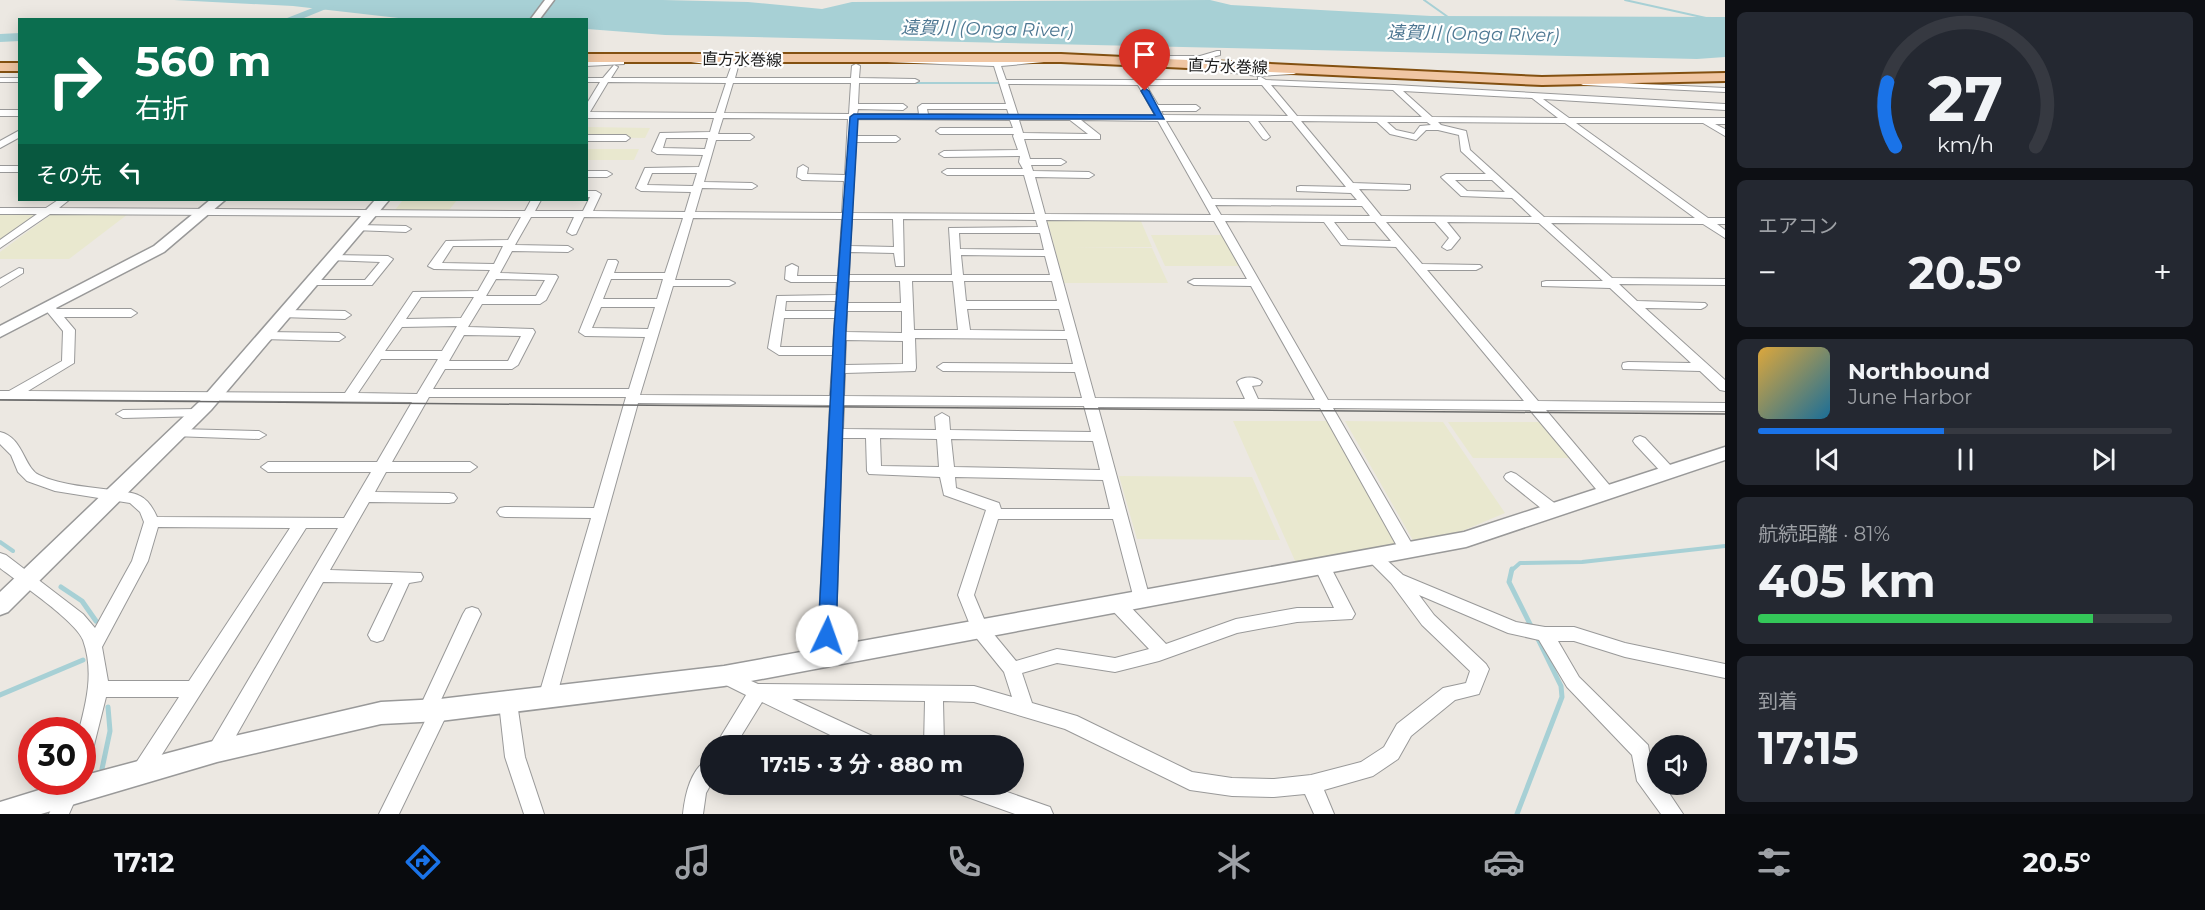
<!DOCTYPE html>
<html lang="ja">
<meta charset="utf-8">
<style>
:root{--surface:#171b24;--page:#242831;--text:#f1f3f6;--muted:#9ea1a6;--line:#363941;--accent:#1a73e8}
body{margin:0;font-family:Montserrat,"Noto Sans JP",sans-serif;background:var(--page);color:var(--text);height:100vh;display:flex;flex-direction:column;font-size:22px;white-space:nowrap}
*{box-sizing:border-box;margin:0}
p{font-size:20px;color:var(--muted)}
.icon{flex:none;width:33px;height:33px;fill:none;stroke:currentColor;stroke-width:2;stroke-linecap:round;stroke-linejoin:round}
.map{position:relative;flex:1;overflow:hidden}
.details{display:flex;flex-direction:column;gap:12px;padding:12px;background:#0d0f14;width:480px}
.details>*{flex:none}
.banner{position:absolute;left:18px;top:18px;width:570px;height:183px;border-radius:0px;box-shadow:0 3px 15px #0003;background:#0b6e4f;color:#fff;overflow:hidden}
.fabs{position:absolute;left:1647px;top:735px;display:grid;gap:12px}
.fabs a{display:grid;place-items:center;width:60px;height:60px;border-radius:50%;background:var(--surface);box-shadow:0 3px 15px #0003;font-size:30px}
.speed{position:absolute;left:18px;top:717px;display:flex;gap:12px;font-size:30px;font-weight:700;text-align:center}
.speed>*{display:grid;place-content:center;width:78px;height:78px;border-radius:50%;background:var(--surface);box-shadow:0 3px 15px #0003;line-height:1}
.speed .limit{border:9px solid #d22;background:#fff;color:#111}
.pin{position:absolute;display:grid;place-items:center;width:51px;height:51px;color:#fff;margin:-62px -26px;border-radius:50% 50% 50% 0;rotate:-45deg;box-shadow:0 0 6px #0007}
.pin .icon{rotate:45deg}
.me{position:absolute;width:66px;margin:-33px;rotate:3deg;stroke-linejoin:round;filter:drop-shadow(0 0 4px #0008)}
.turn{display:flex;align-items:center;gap:21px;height:126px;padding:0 18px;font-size:27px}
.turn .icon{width:78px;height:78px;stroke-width:2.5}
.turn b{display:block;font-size:42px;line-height:51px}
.then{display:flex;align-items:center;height:57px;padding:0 18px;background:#0003;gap:12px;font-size:22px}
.big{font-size:45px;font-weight:700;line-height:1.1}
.details .card{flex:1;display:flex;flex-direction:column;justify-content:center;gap:9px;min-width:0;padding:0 21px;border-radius:9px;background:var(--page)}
.details .dial{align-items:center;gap:0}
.dial svg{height:156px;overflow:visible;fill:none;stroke:var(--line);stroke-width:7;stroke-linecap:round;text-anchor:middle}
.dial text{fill:var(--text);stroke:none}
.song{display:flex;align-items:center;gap:18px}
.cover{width:72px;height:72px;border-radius:9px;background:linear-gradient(135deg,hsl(40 70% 55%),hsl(200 70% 35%))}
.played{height:6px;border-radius:3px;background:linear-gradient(90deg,var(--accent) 45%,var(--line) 45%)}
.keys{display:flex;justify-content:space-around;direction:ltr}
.heat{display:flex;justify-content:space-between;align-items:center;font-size:33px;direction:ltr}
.charge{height:9px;border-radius:4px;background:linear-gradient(90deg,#34c759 81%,var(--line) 0)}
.trip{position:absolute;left:700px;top:735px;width:324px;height:60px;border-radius:30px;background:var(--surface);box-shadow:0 3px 15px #0003;font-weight:700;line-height:60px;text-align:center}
.tabs{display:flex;height:96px;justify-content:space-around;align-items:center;background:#090b0e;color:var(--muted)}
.tabs .icon{width:42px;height:42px}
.tabs .active{color:var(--accent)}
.tabs b{font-size:27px;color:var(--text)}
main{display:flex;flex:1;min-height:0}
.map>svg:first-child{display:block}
</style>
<main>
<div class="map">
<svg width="1725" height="814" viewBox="0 0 1725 814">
<rect width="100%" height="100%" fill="#ece8e2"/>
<!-- farmland -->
<g fill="#e9e8cf">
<polygon points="587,127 650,128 645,138 587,137"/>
<polygon points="587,149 639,149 634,160 587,160"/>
<polygon points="403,200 457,200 449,210 395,210"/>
<polygon points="0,213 43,213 0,244"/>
<polygon points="53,213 128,214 69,259 0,259 0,252"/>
<polygon points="1047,219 1140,219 1152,247 1071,247 1152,248 1168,283 1064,283"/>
<polygon points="1151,235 1226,235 1243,266 1165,266"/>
<polygon points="1233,421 1329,421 1399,545 1296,563"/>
<polygon points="1345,421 1443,422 1505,513 1455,534 1414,542"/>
<polygon points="1448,422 1545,422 1575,458 1473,458"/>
<polygon points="1119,476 1252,477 1280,540 1137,539"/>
</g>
<!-- water -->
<polygon fill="#a7d0d5" points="174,0 663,0 748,2 822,9 852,2 1210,0 1231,5 1431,16 1718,17 1725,17 1725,57 1697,59 665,35 587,29 586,20 416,20 293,6"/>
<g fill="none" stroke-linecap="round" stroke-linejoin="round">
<!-- stream-far2 -->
<g stroke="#a7d0d5" stroke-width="2">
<polyline points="1424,0 1448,17"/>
<polyline points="1625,0 1706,18"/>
<polyline points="911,83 1003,83"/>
</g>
<!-- stream-far1 -->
<g stroke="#a7d0d5" stroke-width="4">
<polyline points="0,542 13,551"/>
<polyline points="1511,571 1520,563 1582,562 1725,546"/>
</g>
<!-- stream -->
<g stroke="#a7d0d5" stroke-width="5">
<polyline points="1512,569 1509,582 1532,628"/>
<polyline points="61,587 82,601 96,621"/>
<polyline points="0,695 83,660"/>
<polyline points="102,769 110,731 108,707"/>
<polyline points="1517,814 1562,697 1561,686 1537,637"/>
</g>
<!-- river -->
<g fill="#a7d0d5" fill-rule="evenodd">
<polygon points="333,0 348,0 299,20 282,20"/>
<polygon points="20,33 20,41 0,42 0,34"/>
</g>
<!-- minor casing -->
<g stroke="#999" stroke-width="2">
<g id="minor">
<polygon points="1217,51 1220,51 1220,55 1201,60 1154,60 1150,64 1146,62 1148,56 1200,56"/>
<path d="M688,58L735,63L780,58L784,60L738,67L735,78H851L852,66L856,64L860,66L859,78L915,79L919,81L915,83H859L858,104H903L907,107L903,110L858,109L857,114H919L918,107L922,104H1006L994,66L887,62L886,60L890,58L997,62L1044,58L1048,60L1044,62L1001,66L1006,80H1135L1128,68L1132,66H1135L1143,80H1258V77H1261L1266,80L1394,85L1725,104V110L1543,99L1569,118H1725V124H1715L1725,129V136L1703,123H1576L1708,218H1725V224H1717L1725,230V238L1703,224L1551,223L1612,278L1725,279V285L1619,284L1637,301L1705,303L1707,305L1705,307L1701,309L1645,308L1725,380V391L1720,390L1700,371L1623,369L1622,366L1623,363L1628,362L1691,363L1610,288L1542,286V282L1546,281H1603L1539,223L1447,222L1460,238L1451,249L1447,250L1442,247L1449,238L1435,222H1386L1422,264L1480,265L1482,267L1476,270H1427L1538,401L1725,403V411L1546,410L1611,487L1613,491L1611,495H1601L1530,410L1333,408L1416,551L1414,555L1408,557L1402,555L1320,408L1098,407L1150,599L1148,604L1142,605L1136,604L1134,599L1113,519H998L974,595L987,626L1016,661L1057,649L1115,658L1149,649L1111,609L1109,604L1111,599L1117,598L1123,599L1166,644L1236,619L1297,608H1334L1314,566L1316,562L1322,560L1328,562L1355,614L1352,619L1297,622L1237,633L1159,661L1115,672L1057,663L1022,673L1032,703L1077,716L1192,772L1232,778L1274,779L1311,775L1361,762L1384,747L1397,724L1443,688L1466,683L1470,671L1422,625L1391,583L1365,557L1367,553L1373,551L1379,553L1403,575L1516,622L1545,627H1574L1625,643L1725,664V678L1625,657L1574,641H1558L1579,677L1648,745L1653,772L1658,777V784H1663L1683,814H1661L1637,781L1632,755L1567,687L1539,640L1508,633L1419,595L1434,615L1486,664L1489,669L1479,694L1455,700L1411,736L1398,759L1373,776L1324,790L1334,814H1314L1305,794L1274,797L1232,796L1190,790L1065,729L974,702L943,701L944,746H924L925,701L792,699L881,740L883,746H853L762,702L735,746H715L746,695L718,681L715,676L718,671L724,669L758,684L974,686L1012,697L1004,672L974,635L958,595L986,510L944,495L940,477L869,474L867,471L866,438H842L835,659L832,664L826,666L820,664L817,659L830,405L638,403L556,698L554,704L547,706L540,704L538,698L591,518L505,517L500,516L497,512L500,508L505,507L594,508L626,397H429L392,462H470L477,467L470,472H386L375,492L449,493L454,494L457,498L454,502L449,503L369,502L330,570L421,573L423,577L421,581L409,583L383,640L377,642L371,640L368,635L393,583L323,582L224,757L217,760L210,757L207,751L210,745L338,528H306L147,778L140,781L133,778L130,772L179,697H106L92,753L89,759L82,761V730H79C87,700 94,671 83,640C76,621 18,582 0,568V553L6,555L83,614L95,628L132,561L144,522L140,512L130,503L55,491L27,481L18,472L11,455L0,444V432C23,437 24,468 39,475C62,486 92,487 117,491C124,492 133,492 140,496C148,500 153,508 157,517L344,518L371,472H268L261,467L268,462H377L412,402L0,399V391H9L62,361L63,331L44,308L42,306L44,304H52L57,309H131L137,313L131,317H64L75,330L74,363L28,391L345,393L413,292L478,291L490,270L434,269L428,266L446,241L508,240L521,217L50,214L0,248V240L37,214H0V208H46L58,200H69L59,208L525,211L531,200H541L535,211H583L590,197H586V191H596L601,194L593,211L685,212L691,192L641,191L636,188L645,168L699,167L703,155L657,154L652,151L660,133L710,132L714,118H586V105L600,82H586V78H603L614,65L618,67L611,78H727L731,67L691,62H688ZM608,82L726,83L716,113L590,112ZM733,83H851L849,114L724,113ZM1008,84L1138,85L1155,115H1018ZM1146,85H1262L1288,116L1163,115L1161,111H1196L1200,108L1196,105H1158ZM1271,85L1393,90L1422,117L1297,116ZM1403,91L1532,98L1558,118L1432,117ZM927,109H1007L1009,115L928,114ZM723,118L848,119L845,175L807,174L808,168L803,165L798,168L797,177L802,180L844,181L842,213L695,212L702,188L752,189L757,186L752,183L704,182L716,140H750L754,137L750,134H718ZM857,119L1010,120L1013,128H940L936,131L940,134H1014L1013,136L1018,150L944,151L939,154L944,157L1020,156L1019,162L1023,169H947L942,172L947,175H1024L1035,214L852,213L856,142H896L900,139L896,136H856ZM1019,120H1070L1088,134L1023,133ZM1081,120L1158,121L1211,215L1045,214L1035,177L1089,178L1094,175L1089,172L1033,171L1031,165H1061L1066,162L1061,159H1030L1024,139H1100V135ZM1166,121H1249L1263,139L1266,140L1270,137L1258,121H1292L1346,187L1300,186L1297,187V191L1351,193L1357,200L1212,199ZM1301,121L1377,122L1390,134L1416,140L1426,130H1438L1459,135L1461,151L1486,174H1446L1441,177L1443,179L1461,196L1512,198L1532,217L1381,216L1359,189L1407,190L1410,189V185L1353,183ZM1387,122H1427L1431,125L1420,126L1414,134L1396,130ZM1438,122L1565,123L1695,218L1544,217L1470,150L1466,131L1441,125ZM666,138H708L705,149L663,148ZM652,173H697L693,186L647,185ZM1455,180H1492L1505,192L1467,191ZM1215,205L1362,206L1370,216L1221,215ZM531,217H574L567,232L572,235L576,234L584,217L683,218L665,273H614L618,262L616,260H608L579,332L585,336L645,337L629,389H433L445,369H512L518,365L535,332L533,329L468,327L482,304H540L546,300L558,277L556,275L500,273L512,251L568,252L573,249L568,246L515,245ZM693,218L842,219L838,276H797L798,267L792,264L786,267L785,279L791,282H837L836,295L777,296L768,348L779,355H833L830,396L640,395L673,286H729L735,283L729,280H675ZM852,219H893L894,247L850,246ZM903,219L1036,220L1038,227L949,228L952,275H849L850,252L894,253L896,266H904ZM1046,220L1214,221L1247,279H1194L1188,282L1194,285L1251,286L1315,400L1258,399L1252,386L1260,385L1262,382C1257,376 1242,376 1237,382L1245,399L1095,398ZM1225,221L1324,222L1341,245L1396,247L1524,401L1328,400ZM1334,222H1375L1391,241L1348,240ZM959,233H1040L1044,250L960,249ZM453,246H503L494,264L442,263ZM961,255L1045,256L1050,275H963ZM496,279L545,280L536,296H486ZM611,279H663L657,299H603ZM849,281H900L901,303H847ZM912,281H953L958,330H914ZM964,281H1052L1057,301H966ZM421,297H474L461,318L406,319ZM786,301H836L835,311H785ZM601,307H655L648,329L592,328ZM967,309H1059L1065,331L970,330ZM847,311H902V333L846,332ZM784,318H835L833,347H780ZM457,326L442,351H385L402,327ZM464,335L521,336L508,361H449ZM915,338L1067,339L1073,364L943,363L937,367L943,371L1075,372L1082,398L844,396L845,373L915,371L916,368ZM846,340L903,341V364L845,365ZM381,359H438L417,394L358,393ZM844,405L1084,406L1091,432L950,430L949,417L942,413L935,417L936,430L843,429ZM880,438L937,439L939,467L881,466ZM951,439L1093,441L1100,470L954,467ZM955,477L1103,480L1110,509H1001L999,503L956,488ZM158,527L290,528L189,681H108L102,647L148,561Z"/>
<polygon points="621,60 624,60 624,64 586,66 586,62"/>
<polygon points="1215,66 1257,72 1294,70 1298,72 1294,74 1257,76 1212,70 1211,68"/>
<rect x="0" y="78" width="20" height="4"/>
<polygon points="1580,81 1725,88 1725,92 1583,85 1579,83"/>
<rect x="0" y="110" width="20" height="6"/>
<polygon points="20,130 20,137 0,148 0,141"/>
<polygon points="586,135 626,135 630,138 626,141 586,141"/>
<rect x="0" y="166" width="20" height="6"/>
<polygon points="586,171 607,171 612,174 607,177 586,177"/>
<polygon points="358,225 406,226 411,229 406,232 354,230 354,226"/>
<polygon points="333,255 388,256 393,259 372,285 308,285 306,283 312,280 365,280 380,262 329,260 328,258"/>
<polygon points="19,268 23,269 23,273 0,287 0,279"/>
<polygon points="285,310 345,311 351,315 345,319 281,317 279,314"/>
<polygon points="266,332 339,333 345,337 339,341 262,339 260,336"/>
<polygon points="199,409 206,413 204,416 123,418 116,414 123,410"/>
<polygon points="178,429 259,431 266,435 259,439 173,436 171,433"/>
<polygon points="1640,436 1645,438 1673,468 1675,471 1673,474 1663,474 1635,444 1633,441 1635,438"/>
<polygon points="1511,472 1516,474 1557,505 1560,509 1557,513 1547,513 1506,480 1504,477 1506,474"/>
<polygon points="472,607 478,609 481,614 440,702 447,704 449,710 399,814 379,814 426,719 420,717 418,711 463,614 466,609"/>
<polygon points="508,695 515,697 517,703 525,757 544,814 524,814 505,757 499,703 501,697"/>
<path d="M711,758V784L706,793L703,814H683C685,795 691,766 711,758Z"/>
<polygon points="82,781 83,782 69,814 49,814 63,782"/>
<polygon points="945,784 984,784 1050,807 1053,814 1015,814 948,790"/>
</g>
</g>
<!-- tertiary casing -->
<g stroke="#999" stroke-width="3">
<g id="tertiary">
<polygon points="545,0 554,0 539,20 530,20"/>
<polygon points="210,200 225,200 164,252 0,337 0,326 154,246"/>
<polygon points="375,200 389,200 211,410 8,612 0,615 0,592 199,402"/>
<polygon points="1725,447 1725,460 1466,547 724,686 440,721 381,724 217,762 41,814 0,814 0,802 65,782 82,782 82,776 217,740 381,702 440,699 724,666 1464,532"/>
</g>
</g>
<!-- primary casing -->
<g stroke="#835010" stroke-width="4">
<g id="primary">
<polygon points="586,54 1061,54 1542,77 1725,73 1725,81 1542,85 1061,62 586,62"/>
<rect x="0" y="63" width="20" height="8"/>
</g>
</g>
<!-- minor -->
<use href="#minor" fill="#fff" fill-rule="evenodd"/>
<!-- tertiary -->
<use href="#tertiary" fill="#fff" fill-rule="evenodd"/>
<!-- primary -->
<use href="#primary" fill="#f0c6a3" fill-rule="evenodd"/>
<!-- tram -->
<polyline stroke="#6a6a6a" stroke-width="1.5" points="0,400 1725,414"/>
</g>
<!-- route -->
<polygon fill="#1a73e8" stroke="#114b97" stroke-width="1.5" points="1145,88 1149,91 1164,119 858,119 846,329 836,636 833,641 821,641 818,636 834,329 850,117 854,114 1155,115 1141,91"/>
<g text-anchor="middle" stroke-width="4.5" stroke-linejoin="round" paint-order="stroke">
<!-- far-street labels -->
<g font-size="16" fill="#1c1c1c" stroke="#fff">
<text transform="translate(742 59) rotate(1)" y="6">直方水巻線</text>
<text transform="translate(1228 66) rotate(2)" y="6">直方水巻線</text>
</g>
<!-- far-water labels -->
<g font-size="18" font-style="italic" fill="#4d7792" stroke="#fff">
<text transform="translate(987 29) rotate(1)" y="6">遠賀川 (Onga River)</text>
<text transform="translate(1473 34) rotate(1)" y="6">遠賀川 (Onga River)</text>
</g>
</g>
</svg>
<div class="fabs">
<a><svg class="icon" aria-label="sound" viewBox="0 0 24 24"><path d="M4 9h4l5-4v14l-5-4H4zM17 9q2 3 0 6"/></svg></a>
</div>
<div class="speed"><div class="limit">30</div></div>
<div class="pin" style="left:1145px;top:91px;background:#d93025"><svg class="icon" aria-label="arrive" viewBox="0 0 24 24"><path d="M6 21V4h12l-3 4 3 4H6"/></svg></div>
<svg class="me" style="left:827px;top:636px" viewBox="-20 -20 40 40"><circle r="19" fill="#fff"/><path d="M0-13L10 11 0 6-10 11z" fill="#1a73e8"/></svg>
<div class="trip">17:15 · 3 分 · 880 m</div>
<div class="banner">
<div class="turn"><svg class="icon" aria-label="right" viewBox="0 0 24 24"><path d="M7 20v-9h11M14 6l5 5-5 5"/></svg><div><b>560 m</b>右折</div></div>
<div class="then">その先<svg class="icon" aria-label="left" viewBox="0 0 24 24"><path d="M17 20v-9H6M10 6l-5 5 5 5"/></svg></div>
</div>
</div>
<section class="details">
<div class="card dial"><svg viewBox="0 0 100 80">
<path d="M14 69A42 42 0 1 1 86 69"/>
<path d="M14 69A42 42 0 0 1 10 36" stroke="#1a73e8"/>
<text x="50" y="56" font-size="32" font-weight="700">27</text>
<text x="50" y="72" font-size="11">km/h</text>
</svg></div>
<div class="card"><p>エアコン</p>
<div class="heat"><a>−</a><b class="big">20.5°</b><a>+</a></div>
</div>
<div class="card">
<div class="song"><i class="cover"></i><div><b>Northbound</b><p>June Harbor</p></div></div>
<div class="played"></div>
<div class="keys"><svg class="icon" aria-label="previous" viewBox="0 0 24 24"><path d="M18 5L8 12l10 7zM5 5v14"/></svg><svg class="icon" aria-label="pause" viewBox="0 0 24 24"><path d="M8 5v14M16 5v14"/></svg><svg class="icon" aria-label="next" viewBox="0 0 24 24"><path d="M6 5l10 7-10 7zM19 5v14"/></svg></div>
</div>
<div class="card"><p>航続距離 · 81%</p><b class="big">405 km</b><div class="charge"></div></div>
<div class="card"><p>到着</p><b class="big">17:15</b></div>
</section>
</main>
<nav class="tabs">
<b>17:12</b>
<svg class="icon active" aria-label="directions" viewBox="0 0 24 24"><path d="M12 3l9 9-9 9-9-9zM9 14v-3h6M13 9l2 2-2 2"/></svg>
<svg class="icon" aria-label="music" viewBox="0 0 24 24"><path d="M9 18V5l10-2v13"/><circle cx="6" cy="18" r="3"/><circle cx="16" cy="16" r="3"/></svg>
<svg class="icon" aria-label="phone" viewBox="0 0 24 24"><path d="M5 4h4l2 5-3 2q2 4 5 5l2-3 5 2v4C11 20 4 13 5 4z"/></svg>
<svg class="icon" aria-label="climate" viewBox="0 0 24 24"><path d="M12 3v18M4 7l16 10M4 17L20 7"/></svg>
<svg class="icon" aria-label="car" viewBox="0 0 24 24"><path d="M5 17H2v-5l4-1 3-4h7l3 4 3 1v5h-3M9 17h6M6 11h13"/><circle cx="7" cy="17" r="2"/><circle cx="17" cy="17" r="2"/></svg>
<svg class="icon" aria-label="filters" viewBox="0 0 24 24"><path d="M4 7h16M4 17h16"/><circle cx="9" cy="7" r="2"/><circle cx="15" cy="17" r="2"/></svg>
<b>20.5°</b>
</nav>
